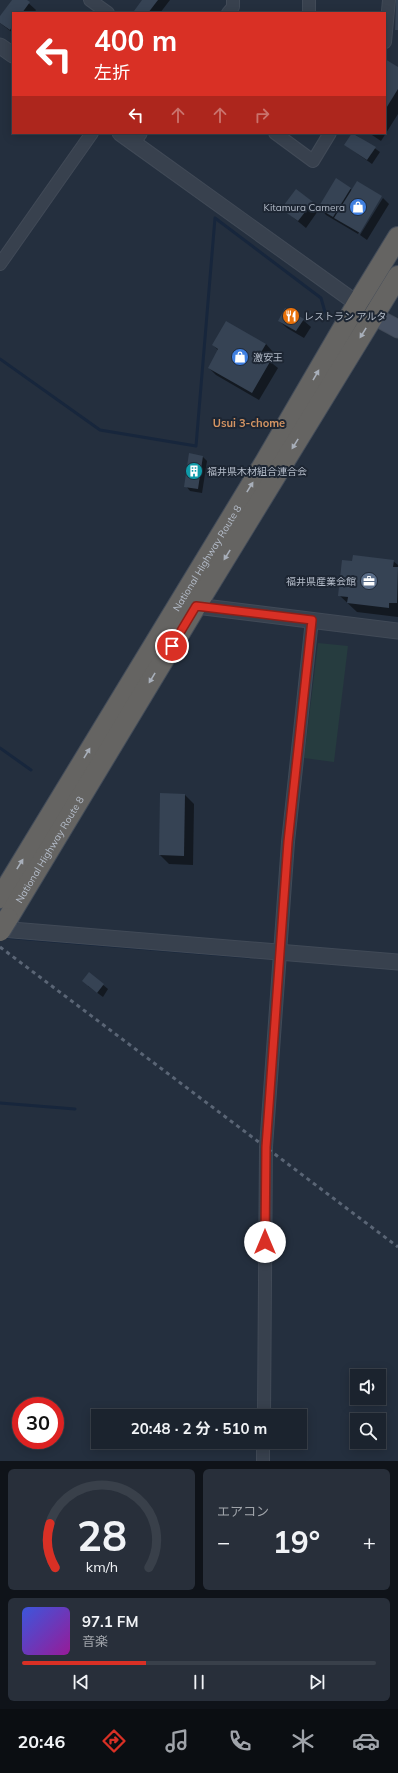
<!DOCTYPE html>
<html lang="ja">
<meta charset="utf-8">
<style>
:root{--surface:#1b232e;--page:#282f3a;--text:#f1f3f6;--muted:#a0a4aa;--line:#39404a;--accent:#d93025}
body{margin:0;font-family:Mulish,"Noto Sans JP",sans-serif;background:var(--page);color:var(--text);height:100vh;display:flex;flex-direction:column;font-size:15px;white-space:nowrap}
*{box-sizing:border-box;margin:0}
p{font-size:13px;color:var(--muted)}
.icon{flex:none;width:22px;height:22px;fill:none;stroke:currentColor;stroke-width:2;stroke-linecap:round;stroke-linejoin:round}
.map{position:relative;height:1461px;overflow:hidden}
.sheet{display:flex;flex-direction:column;gap:8px;padding:8px;background:#0f1319;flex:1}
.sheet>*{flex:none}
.hud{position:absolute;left:12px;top:12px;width:374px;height:122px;border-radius:0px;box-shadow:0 2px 10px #0003,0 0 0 1px var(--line);background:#d93025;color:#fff;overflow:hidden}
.controls{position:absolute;left:350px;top:1369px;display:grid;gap:8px}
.controls a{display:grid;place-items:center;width:36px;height:36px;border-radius:0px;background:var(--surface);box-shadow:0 2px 10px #0003,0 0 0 1px var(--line);font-size:20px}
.speed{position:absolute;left:12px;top:1397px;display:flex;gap:8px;font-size:20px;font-weight:700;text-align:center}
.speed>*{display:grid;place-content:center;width:52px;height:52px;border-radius:50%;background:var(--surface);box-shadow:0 2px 10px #0003,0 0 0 1px var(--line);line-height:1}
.speed .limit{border:6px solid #d22;background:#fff;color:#111}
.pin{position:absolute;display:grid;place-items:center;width:34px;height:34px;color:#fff;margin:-17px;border:2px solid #fff;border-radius:50%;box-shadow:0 1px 4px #0007}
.me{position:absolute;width:44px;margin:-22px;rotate:0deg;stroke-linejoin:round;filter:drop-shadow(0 0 3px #0008)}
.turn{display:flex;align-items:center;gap:14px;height:84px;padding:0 16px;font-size:18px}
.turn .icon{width:52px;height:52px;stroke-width:2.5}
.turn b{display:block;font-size:28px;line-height:34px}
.lanes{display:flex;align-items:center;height:38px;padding:0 16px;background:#0003;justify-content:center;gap:20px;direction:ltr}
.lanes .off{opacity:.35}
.big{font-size:30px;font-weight:700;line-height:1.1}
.sheet .card{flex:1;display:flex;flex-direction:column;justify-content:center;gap:6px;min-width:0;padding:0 14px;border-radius:6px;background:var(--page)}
.sheet .dial{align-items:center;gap:0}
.dial svg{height:104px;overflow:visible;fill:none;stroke:var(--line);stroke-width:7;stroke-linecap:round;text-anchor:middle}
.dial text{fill:var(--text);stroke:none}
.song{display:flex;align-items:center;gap:12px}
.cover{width:48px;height:48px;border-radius:6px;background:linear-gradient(135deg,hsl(230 70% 55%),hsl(300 70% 35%))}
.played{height:4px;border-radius:2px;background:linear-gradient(90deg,var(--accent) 35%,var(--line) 35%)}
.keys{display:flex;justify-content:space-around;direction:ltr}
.heat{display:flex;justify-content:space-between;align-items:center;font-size:22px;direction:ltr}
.sheet .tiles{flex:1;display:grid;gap:8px;grid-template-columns:1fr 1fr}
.card:last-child{grid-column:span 2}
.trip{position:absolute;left:91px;top:1409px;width:216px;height:40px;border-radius:0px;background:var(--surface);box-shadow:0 2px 10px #0003,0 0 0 1px var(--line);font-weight:700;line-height:40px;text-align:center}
.tab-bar{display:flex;height:64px;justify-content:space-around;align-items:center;background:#0b0e12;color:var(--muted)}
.tab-bar .icon{width:28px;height:28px}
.tab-bar .active{color:var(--accent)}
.tab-bar b{font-size:18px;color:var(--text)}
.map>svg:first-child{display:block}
</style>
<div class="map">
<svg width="398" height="1461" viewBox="0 0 398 1461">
<rect width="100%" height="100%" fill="#242f3e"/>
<!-- green -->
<polygon fill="#263c3f" points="318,643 348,646 334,762 304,758"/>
<!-- shadow -->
<g fill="#0007">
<polygon points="13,0 25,0 36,10 34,13 13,13 13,33 0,23 0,18"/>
<polygon points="143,0 170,0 160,13 138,13"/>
<polygon points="385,60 398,68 398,114 381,141 369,133 385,133"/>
<polygon points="353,133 380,152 372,164 345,145"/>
<polygon points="337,180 352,190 357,182 382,197 380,197 358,234 326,215 320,208 306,228 283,209 312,202 318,209"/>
<polygon points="383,198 389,204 367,240 360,235"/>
<polygon points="303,320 311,327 304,338 287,328 279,321"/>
<polygon points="266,344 273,352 268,360 278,368 259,400 216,375 209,368 219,351 213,345"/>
<polygon points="202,456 207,461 202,493 190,491 186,486"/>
<polygon points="393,561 398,565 398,617 357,612 339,595 353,562"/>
<polygon points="185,795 194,804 193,865 169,864 160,855"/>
<polygon points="90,974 108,989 103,997 88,986"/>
</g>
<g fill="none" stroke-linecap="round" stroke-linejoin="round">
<!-- stream -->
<g stroke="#17263c" stroke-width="3">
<polyline points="0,359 100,430 196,446 215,218 321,298 325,312"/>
<polyline points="0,748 31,770"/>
<polyline points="4,937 249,957"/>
<polyline points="0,1103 75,1109"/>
</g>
</g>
<!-- building -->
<g fill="#364354">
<polygon points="12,0 27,0 30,2 22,13 13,13 13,25 10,30 0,23 0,16"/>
<polygon points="142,0 158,0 148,13 137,13 134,11"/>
<polygon points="396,0 398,0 398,30 395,30"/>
<polygon points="385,59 398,67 398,89 385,110"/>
<polygon points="352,133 376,147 367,160 344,145"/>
<polygon points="336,178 351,188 333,217 318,208"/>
<polygon points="357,181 382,196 360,233 334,218"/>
<polygon points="296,189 313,202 298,221 281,209"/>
<polygon points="285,308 304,319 296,331 278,321"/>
<polygon points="226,321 266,344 260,354 271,360 252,393 208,368 218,349 212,345"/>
<polygon points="189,453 203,456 198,489 184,487"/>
<polygon points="353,555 394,560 393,567 398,567 397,603 389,603 389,608 347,603 348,597 338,596 342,560 352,561"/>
<polygon points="160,793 185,794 184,856 159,855"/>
<polygon points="89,972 104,984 97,993 82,981"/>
</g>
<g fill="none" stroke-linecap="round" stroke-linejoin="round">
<!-- minor casing -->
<g stroke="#414a57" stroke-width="14">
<g id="minor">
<polyline points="90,0 108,13"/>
<polyline points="228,13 233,7 233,0"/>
<polyline points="309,13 309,0"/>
<polyline points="385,42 389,0"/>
<polyline points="275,133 313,161 330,133"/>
<polyline points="134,143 141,133"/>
<polyline points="0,264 92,133"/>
<polyline points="264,1416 266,1147 288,842 312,620"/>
<polyline points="263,1461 263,1442"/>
</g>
</g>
<!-- tertiary casing -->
<g stroke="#414a57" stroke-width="17">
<g id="tertiary">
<polyline points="0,46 13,55"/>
<polyline points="120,133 366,310"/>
<polyline points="196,606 398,631"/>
<polyline points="0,929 398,962"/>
</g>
</g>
<!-- secondary casing -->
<g stroke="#414a57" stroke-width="19">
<polyline id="secondary" points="374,316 398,329"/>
</g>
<!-- trunk casing -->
<g stroke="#434c59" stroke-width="22">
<g id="trunk">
<path id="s1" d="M0,898L265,462L357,304L398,237"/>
<path id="s2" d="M8,918L196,606L398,276"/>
</g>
</g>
<!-- minor -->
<use href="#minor" stroke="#38414e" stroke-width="12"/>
<!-- tertiary -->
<use href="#tertiary" stroke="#38414e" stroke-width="15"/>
<!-- secondary -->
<use href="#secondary" stroke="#465061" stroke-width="17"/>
<!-- trunk -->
<use href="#trunk" stroke="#656462" stroke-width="20"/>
<!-- rail -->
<polyline stroke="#5a6575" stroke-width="3" stroke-dasharray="4 4" stroke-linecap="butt" points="0,947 398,1247"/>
<!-- trunk-bridge casing -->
<g stroke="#434c59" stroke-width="22" stroke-linecap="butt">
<polyline id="trunk-bridge" points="0,931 8,918"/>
</g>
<!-- trunk-bridge -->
<use href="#trunk-bridge" stroke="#656462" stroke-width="20"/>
</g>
<!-- one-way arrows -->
<defs><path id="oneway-solid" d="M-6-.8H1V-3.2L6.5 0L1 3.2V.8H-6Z"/></defs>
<g fill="#a8afba">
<use href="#oneway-solid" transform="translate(363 333) rotate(122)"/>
<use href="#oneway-solid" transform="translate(316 375) rotate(-60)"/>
<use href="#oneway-solid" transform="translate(295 444) rotate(122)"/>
<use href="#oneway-solid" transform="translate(250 487) rotate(-58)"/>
<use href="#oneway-solid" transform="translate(227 555) rotate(122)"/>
<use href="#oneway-solid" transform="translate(152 678) rotate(121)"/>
<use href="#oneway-solid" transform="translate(87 753) rotate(-59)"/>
<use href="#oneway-solid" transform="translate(20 864) rotate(-58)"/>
</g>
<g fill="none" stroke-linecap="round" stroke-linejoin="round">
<!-- route casing -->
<g stroke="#8d1f18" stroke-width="10">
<polyline id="route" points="172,646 196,606 312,620 288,842 280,952 266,1147 265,1242"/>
</g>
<!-- route -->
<use href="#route" stroke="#d93025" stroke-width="7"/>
</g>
<!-- icons -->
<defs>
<g id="shop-disc" transform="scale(0.9)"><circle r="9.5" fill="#3f7fe0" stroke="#1d2633"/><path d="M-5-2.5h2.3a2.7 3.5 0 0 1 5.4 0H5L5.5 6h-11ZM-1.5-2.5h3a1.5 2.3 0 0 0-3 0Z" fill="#fff"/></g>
<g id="restaurant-disc" transform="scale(0.9)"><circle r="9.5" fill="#e8710a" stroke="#1d2633"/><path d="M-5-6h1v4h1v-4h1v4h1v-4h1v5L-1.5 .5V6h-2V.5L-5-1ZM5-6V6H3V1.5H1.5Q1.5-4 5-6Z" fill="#fff"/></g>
<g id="building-disc" transform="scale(0.9)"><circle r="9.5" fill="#0f9aa8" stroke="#1d2633"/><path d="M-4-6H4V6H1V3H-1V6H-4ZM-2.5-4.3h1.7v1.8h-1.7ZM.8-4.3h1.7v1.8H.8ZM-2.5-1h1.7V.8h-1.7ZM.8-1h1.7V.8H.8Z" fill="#fff"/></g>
<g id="office-disc" transform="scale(0.9)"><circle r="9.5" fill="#5c6f8a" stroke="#1d2633"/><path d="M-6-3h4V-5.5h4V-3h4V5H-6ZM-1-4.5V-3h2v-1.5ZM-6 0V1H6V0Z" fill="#fff"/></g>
</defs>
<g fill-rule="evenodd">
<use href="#shop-disc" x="358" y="207"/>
<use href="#restaurant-disc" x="291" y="316"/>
<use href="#shop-disc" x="240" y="357"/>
<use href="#building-disc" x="194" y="471"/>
<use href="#office-disc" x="369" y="581"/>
</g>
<g text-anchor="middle" stroke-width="4" stroke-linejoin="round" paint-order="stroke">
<!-- poi labels -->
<g font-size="10" fill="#b4bcc9" stroke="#1d2633" text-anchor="start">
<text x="345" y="211" text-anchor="end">Kitamura Camera</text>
<text x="304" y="320">レストラン アルタ</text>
<text x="253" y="361">激安王</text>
<text x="207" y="475">福井県木材組合連合会</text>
<text x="356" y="585" text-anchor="end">福井県産業会館</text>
</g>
<!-- street labels -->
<g font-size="10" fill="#b4bcc9" stroke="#1d2633">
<text dy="4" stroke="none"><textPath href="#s1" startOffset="398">National Highway Route 8</textPath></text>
<text dy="4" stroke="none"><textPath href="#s2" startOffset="80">National Highway Route 8</textPath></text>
</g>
<!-- neighbourhood labels -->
<g font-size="11" font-weight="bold" fill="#d59563" stroke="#1d2633">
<text x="249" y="427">Usui 3-chome</text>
</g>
</g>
</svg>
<div class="controls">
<a><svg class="icon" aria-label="sound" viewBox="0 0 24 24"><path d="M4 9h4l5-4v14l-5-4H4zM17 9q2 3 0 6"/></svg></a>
<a><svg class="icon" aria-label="search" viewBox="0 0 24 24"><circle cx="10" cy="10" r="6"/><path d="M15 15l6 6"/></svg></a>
</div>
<div class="speed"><div class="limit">30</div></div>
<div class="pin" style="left:172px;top:646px;background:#d93025"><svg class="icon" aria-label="arrive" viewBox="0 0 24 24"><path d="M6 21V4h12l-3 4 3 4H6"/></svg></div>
<svg class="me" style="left:265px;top:1242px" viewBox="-20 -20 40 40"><circle r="19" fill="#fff"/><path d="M0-13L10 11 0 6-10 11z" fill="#d93025"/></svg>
<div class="trip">20:48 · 2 分 · 510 m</div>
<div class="hud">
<div class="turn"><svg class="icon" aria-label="left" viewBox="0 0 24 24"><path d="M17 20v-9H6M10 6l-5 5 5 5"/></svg><div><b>400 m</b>左折</div></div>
<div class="lanes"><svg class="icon" aria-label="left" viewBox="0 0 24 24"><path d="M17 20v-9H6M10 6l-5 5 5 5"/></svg><svg class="icon off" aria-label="ahead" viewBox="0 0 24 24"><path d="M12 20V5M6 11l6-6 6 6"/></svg><svg class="icon off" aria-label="ahead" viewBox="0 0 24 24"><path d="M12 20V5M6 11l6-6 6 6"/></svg><svg class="icon off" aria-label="right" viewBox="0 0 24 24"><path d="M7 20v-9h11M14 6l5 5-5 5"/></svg></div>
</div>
</div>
<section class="sheet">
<div class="tiles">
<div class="card dial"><svg viewBox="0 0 100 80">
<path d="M14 69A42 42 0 1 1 86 69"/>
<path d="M14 69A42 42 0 0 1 10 35" stroke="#d93025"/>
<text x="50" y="56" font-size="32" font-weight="700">28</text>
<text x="50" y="72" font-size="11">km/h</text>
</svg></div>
<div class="card"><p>エアコン</p>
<div class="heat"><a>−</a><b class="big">19°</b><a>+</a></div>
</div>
<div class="card">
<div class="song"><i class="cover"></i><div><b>97.1 FM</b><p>音楽</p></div></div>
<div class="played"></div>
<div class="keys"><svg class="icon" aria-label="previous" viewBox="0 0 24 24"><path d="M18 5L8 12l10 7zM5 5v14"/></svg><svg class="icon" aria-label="pause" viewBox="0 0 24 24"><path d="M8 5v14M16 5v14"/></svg><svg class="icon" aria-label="next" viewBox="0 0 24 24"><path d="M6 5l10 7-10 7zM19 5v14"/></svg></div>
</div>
</div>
</section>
<nav class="tab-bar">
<b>20:46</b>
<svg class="icon active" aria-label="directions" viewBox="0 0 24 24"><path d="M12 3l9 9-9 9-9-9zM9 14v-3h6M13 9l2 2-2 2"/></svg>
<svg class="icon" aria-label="music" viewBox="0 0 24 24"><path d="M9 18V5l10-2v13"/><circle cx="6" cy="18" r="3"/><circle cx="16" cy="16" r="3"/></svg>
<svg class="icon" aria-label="phone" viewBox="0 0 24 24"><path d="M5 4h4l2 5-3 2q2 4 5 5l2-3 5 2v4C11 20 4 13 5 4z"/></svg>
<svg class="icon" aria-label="climate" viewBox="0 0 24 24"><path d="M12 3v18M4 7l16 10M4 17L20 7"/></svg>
<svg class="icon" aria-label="car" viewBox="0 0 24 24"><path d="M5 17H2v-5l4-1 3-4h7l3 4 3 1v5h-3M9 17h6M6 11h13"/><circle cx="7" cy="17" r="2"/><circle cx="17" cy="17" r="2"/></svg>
</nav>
